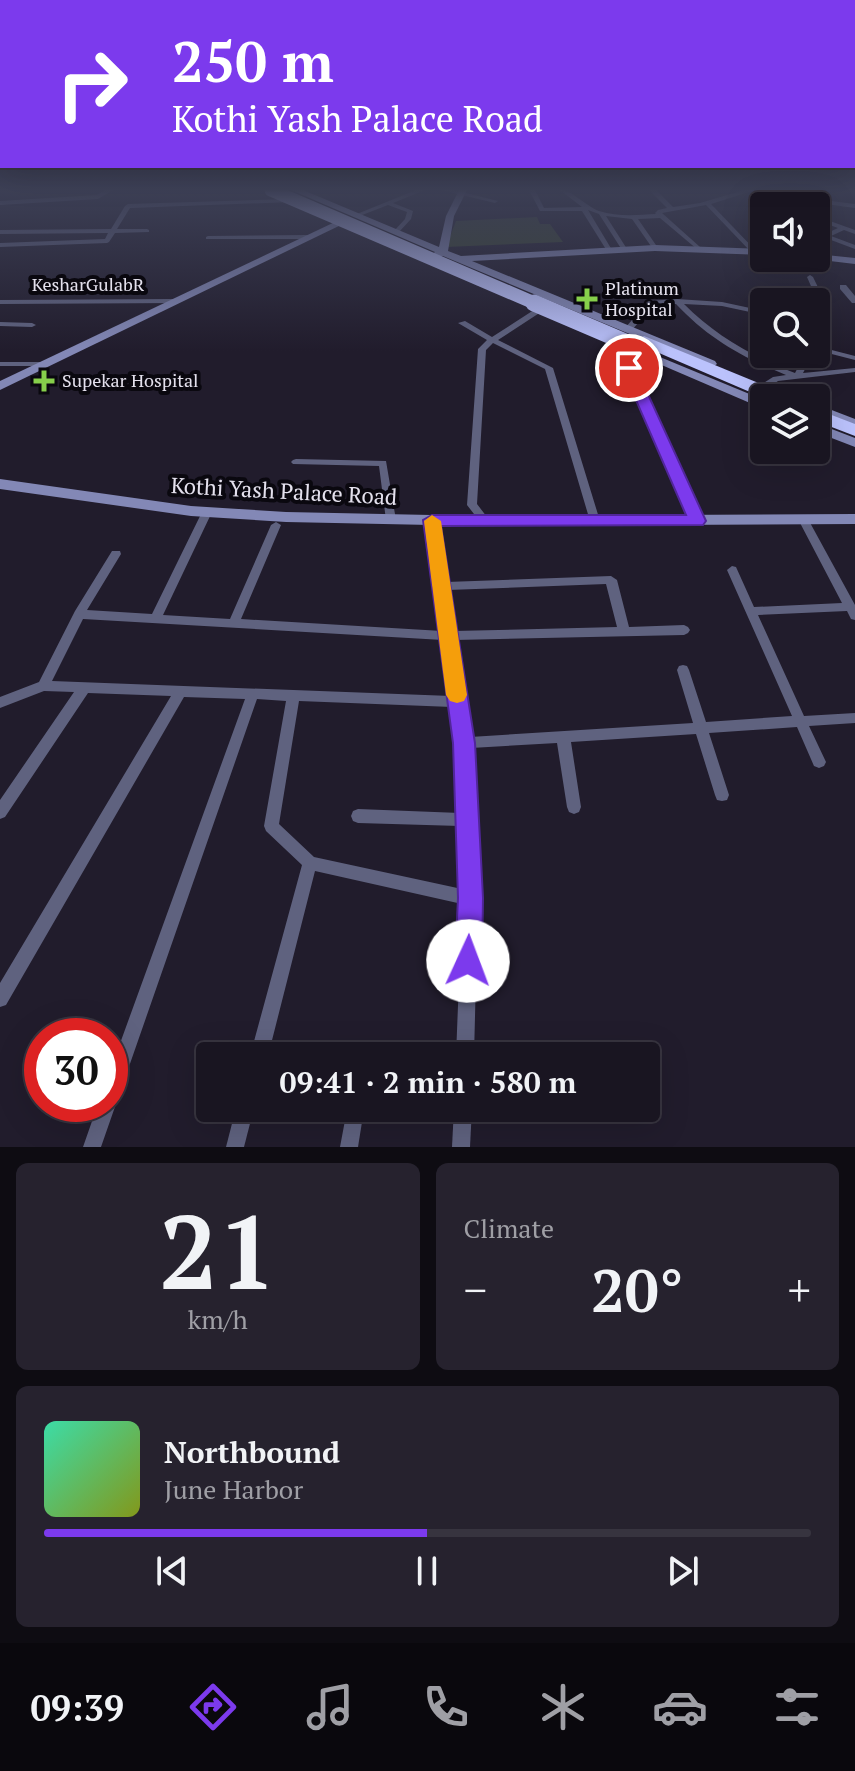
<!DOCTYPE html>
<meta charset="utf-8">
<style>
:root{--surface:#191521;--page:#26222e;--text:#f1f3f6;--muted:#9f9fa5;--line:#37343f;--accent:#7c3aed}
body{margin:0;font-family:"PT Serif",serif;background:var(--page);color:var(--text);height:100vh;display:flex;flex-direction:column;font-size:30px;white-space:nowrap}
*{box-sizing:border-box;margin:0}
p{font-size:26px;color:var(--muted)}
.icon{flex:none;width:44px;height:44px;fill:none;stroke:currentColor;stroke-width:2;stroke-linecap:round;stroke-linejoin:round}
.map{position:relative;height:1147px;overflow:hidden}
.panel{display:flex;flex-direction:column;gap:16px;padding:16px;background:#0e0c12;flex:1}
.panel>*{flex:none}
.banner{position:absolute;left:0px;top:0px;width:856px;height:168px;box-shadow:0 8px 32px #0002,0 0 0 2px var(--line);background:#7c3aed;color:#fff;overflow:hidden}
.fabs{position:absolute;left:750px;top:192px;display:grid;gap:16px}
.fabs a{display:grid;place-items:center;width:80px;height:80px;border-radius:8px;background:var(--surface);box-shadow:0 8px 32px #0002,0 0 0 2px var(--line);font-size:40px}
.speed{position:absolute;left:24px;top:1018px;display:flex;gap:16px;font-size:40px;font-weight:700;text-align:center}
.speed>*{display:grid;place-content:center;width:104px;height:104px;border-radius:50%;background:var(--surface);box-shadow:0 8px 32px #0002,0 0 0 2px var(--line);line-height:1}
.speed .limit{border:12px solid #d22;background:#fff;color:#111}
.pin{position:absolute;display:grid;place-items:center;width:68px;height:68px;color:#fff;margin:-34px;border:4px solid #fff;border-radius:50%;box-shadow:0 2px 8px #0007}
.me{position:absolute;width:88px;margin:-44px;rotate:2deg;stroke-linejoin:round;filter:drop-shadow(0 0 6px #0008)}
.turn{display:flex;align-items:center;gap:28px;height:168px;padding:0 40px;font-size:36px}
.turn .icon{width:104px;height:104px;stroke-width:2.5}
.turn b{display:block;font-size:56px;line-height:68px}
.big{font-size:60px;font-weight:600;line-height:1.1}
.panel .card{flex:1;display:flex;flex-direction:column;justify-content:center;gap:12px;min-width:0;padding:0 28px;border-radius:12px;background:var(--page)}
.panel .dial{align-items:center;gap:0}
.dial b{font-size:104px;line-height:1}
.song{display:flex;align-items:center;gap:24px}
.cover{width:96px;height:96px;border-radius:12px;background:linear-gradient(135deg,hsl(160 70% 55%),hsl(70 70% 35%))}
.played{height:8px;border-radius:4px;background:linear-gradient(90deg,var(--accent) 50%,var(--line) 50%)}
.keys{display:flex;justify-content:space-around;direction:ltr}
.heat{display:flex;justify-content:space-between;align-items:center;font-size:44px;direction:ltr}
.panel .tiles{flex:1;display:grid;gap:16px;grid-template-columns:1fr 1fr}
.card:last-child{grid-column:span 2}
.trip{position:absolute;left:196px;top:1042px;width:464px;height:80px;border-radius:8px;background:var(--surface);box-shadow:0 8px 32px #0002,0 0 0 2px var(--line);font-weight:600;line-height:80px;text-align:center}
.tabs{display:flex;height:128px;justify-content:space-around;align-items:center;background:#0a080d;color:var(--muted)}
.tabs .icon{width:56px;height:56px}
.tabs .active{color:var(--accent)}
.tabs b{font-size:36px;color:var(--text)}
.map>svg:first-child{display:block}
</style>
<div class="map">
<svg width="855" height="1147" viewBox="0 0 855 1147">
<rect width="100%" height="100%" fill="#211c2c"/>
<!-- green -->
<polygon fill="#38432e" points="537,217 540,224 550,224 563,242 446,247 456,221"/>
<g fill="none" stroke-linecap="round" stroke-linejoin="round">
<!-- street -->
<g fill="#5f627f" fill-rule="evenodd">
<polygon points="105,190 113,190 98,199 0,205 0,201 97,195"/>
<polygon points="416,190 425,190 393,203 413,211 411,219 399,232 394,231 405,219 407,212 388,205 357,217 352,216"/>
<polygon points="441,190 454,190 498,201 495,203"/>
<path d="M529,190H535L544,208L582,207L560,190C572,190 586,206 599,211C618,217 637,215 656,214L655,213L658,210L667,208L649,190H656L673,207L700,203L744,190H755L711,204L757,252L752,253L706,205L662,213L700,247V249L698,250L660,218L638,219L658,248L655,250L653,249L632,219L606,216L627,249L622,250L599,214L588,210L612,250L607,251L582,211H540Z"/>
<polygon points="776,194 855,204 855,208 774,197 774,195"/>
<polygon points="289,199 291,200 291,202 130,208 117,229 147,229 149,230 149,232 115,233 109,242 107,243 0,247 0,243 105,239 108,233 0,234 0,230 111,229 125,206 128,204"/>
<polygon points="789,202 792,204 791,205 764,206 761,208 758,206 761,204"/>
<polygon points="816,216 855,230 855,234 844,230 831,236 855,245 855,249 823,237 823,235 838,228 816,220"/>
<polygon points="208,236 307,235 310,237 307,239 206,239 206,237"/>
<polygon points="810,275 813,277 832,316 820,341 816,343 816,333 824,316 807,277"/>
<polygon points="840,285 846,285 855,296 855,303 852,303 840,289"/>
<polygon points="176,299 179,299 179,303 0,304 0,300"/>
<path d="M677,299L722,302L764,311V315L722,306L684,304C711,331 741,350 776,365L782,355L797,354L788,359L782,368L795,373L805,354H813L803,373L855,368V372L778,381L768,388H762V384L773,377L786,375C742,357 709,339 676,304L654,305L631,331L624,329L649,301Z"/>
<polygon points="540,306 547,308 498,340 553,368 600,521 595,524 590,521 545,369 493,343 486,350 477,504 490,521 485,524 481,523 467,505 478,349 487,340 458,323 465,321 492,337"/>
<polygon points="0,322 32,323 36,325 32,327 0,326"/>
<polygon points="614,340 621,342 702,521 701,523 697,524 692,521 613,342"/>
<polygon points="816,346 855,356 855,360 816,350"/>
<polygon points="0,362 45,362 49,364 45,366 0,366"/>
<polygon points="296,459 386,461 396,520 395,522 387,522 386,520 379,466 293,464 291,462 293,460"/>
<path d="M207,509L212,512L163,615L230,619L271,525L276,522L281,525L241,619L442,631L427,520L432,517L437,520L446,582L611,576L617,580L629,627L684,625L688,627L690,630L688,633L684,635L455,640L470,737L693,723L677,670L679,666L683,665L687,666L689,670L706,722L792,716L727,570L732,566L736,567L754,607L842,603L799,521L804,518L808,519L855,605V620L851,619L847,611L758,615L804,716L855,713V723L809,726L826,762L824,766L819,768L814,766L797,727L709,733L729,795L727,800L722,801L717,800L715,795L696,734L571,742L581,807L579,812L574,814L569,812L567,807L557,743L471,748L478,898L474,1056H456L462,904L315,871L268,1056H250L302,865L266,831L264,826L286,701L257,699L101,1147H83L98,1104H110V1071L245,699L184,697L6,1005L0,1007V983L171,696L88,693L5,817L0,819V800L74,692L44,691L0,708V697L39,682L75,611L112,551H120L121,554L87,610L152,614L202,512ZM606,584L617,627L454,631L448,590ZM83,619L443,640L451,696L52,681ZM299,701L452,707L457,743L460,813L358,809L353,811L351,816L353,821L358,823L460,826L462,889L314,857L279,824Z"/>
<polygon points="236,1108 254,1108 244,1147 226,1147"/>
<polygon points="454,1108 472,1108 470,1147 452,1147"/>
<polygon points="353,1113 360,1115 362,1122 358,1147 340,1147 346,1115"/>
</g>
<!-- secondary -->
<g fill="#8388b6" fill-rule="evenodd">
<polygon points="291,190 303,190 439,247 446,216 459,190 467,190 454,216 448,251 461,256 655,245 764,249 764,255 655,251 472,261 715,361 717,364 711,368 443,256 432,258 430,256 435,252"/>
<polygon points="337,221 345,223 0,390 0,381"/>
<polygon points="816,254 855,258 855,264 813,259 816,258"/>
<polygon points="626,343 764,400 764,409 622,348 620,346"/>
<polygon points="766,383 797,395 799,398 782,398 762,390 760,387"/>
<polygon points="816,404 855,419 855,428 816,413"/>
<polygon points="816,423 855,438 855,447 816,432"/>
<polygon points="0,479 191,506 286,512 480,516 855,514 855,524 480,526 286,522 191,516 0,489"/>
</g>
<!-- highway -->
<g fill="#bbc2fc" fill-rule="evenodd">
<polygon points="644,336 785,394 788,398 764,398 638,344 636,341"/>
<polygon points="816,409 855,424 855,436 816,421"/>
</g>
<!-- highway-bridge-far1 -->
<polyline stroke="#bbc2fc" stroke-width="13" points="271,190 539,305"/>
<!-- highway-bridge -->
<polyline stroke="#bbc2fc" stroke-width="17" points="534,303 637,347"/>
</g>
<!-- sky -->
<linearGradient id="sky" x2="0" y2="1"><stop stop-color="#120f18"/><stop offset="0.54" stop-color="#3d4056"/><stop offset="1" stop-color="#3d4056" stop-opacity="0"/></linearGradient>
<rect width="855" height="351" fill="url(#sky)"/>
<!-- route -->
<polygon fill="#7c3aed" stroke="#51269a" stroke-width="2" points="629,364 636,368 706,521 703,525 441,526 475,743 483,898 482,961 478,971 468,974 459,971 455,961 458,898 453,743 423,520 432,515 686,515 622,368"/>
<!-- slow -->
<polygon fill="#f59e0b" points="432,515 441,521 467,695 464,701 457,703 450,701 446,695 424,521"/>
<!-- markers -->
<g fill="#86cf4b" stroke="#0a080f" stroke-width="3">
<path d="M583 287h8v8h8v8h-8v8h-8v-8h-8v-8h8z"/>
<path d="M40 369h8v8h8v8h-8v8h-8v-8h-8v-8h8z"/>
</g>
<g text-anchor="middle" stroke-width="8" stroke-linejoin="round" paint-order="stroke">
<!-- far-street labels -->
<g font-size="18" fill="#e4e1ed" stroke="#0a080f">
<text x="88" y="291">KesharGulabR</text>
</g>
<!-- far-poi labels -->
<g font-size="18" fill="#e4e1ed" stroke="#0a080f" text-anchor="start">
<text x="605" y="295">Platinum<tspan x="605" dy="21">Hospital</tspan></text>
<text x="62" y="387">Supekar Hospital</text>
</g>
<!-- street labels -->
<g font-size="22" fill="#e4e1ed" stroke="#0a080f">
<text transform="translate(284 491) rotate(3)" y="8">Kothi Yash Palace Road</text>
</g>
</g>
</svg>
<div class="fabs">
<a><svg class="icon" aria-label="sound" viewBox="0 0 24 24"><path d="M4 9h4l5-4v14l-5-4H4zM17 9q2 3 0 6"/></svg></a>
<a><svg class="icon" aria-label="search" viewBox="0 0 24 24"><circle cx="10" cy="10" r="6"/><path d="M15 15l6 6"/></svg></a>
<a><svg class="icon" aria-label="layers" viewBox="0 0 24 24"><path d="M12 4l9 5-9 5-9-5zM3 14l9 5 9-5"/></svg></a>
</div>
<div class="speed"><div class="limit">30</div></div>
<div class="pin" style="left:629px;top:368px;background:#d93025"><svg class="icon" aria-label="arrive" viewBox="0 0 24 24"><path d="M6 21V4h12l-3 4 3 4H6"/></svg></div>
<svg class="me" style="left:468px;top:961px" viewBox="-20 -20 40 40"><circle r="19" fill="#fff"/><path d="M0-13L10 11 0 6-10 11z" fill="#7c3aed"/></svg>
<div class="trip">09:41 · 2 min · 580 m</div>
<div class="banner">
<div class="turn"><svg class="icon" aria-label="right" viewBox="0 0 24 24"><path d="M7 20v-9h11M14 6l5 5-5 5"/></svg><div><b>250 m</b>Kothi Yash Palace Road</div></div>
</div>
</div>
<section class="panel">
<div class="tiles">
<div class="card dial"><b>21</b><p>km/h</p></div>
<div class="card"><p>Climate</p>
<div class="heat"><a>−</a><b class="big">20°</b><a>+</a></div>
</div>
<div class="card">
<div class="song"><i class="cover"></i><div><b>Northbound</b><p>June Harbor</p></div></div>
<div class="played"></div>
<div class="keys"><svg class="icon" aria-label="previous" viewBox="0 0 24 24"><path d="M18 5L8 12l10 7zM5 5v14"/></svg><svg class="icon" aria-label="pause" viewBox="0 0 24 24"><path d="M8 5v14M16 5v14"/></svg><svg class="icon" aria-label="next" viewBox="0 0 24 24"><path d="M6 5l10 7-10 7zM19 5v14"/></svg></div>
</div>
</div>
</section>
<nav class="tabs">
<b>09:39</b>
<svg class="icon active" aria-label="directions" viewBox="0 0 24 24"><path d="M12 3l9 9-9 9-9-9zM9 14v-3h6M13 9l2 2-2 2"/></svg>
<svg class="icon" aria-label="music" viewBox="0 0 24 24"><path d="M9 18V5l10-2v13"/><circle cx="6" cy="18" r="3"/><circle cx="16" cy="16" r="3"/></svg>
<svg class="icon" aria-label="phone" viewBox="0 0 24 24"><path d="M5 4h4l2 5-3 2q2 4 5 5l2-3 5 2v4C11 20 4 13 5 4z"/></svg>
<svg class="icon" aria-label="climate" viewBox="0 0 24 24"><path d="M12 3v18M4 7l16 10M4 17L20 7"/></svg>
<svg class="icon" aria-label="car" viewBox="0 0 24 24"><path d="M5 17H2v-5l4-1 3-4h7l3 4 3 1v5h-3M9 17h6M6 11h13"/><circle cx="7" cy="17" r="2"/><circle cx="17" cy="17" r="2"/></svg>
<svg class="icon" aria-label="filters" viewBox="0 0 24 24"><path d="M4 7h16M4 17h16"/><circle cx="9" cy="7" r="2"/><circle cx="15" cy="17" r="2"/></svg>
</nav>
